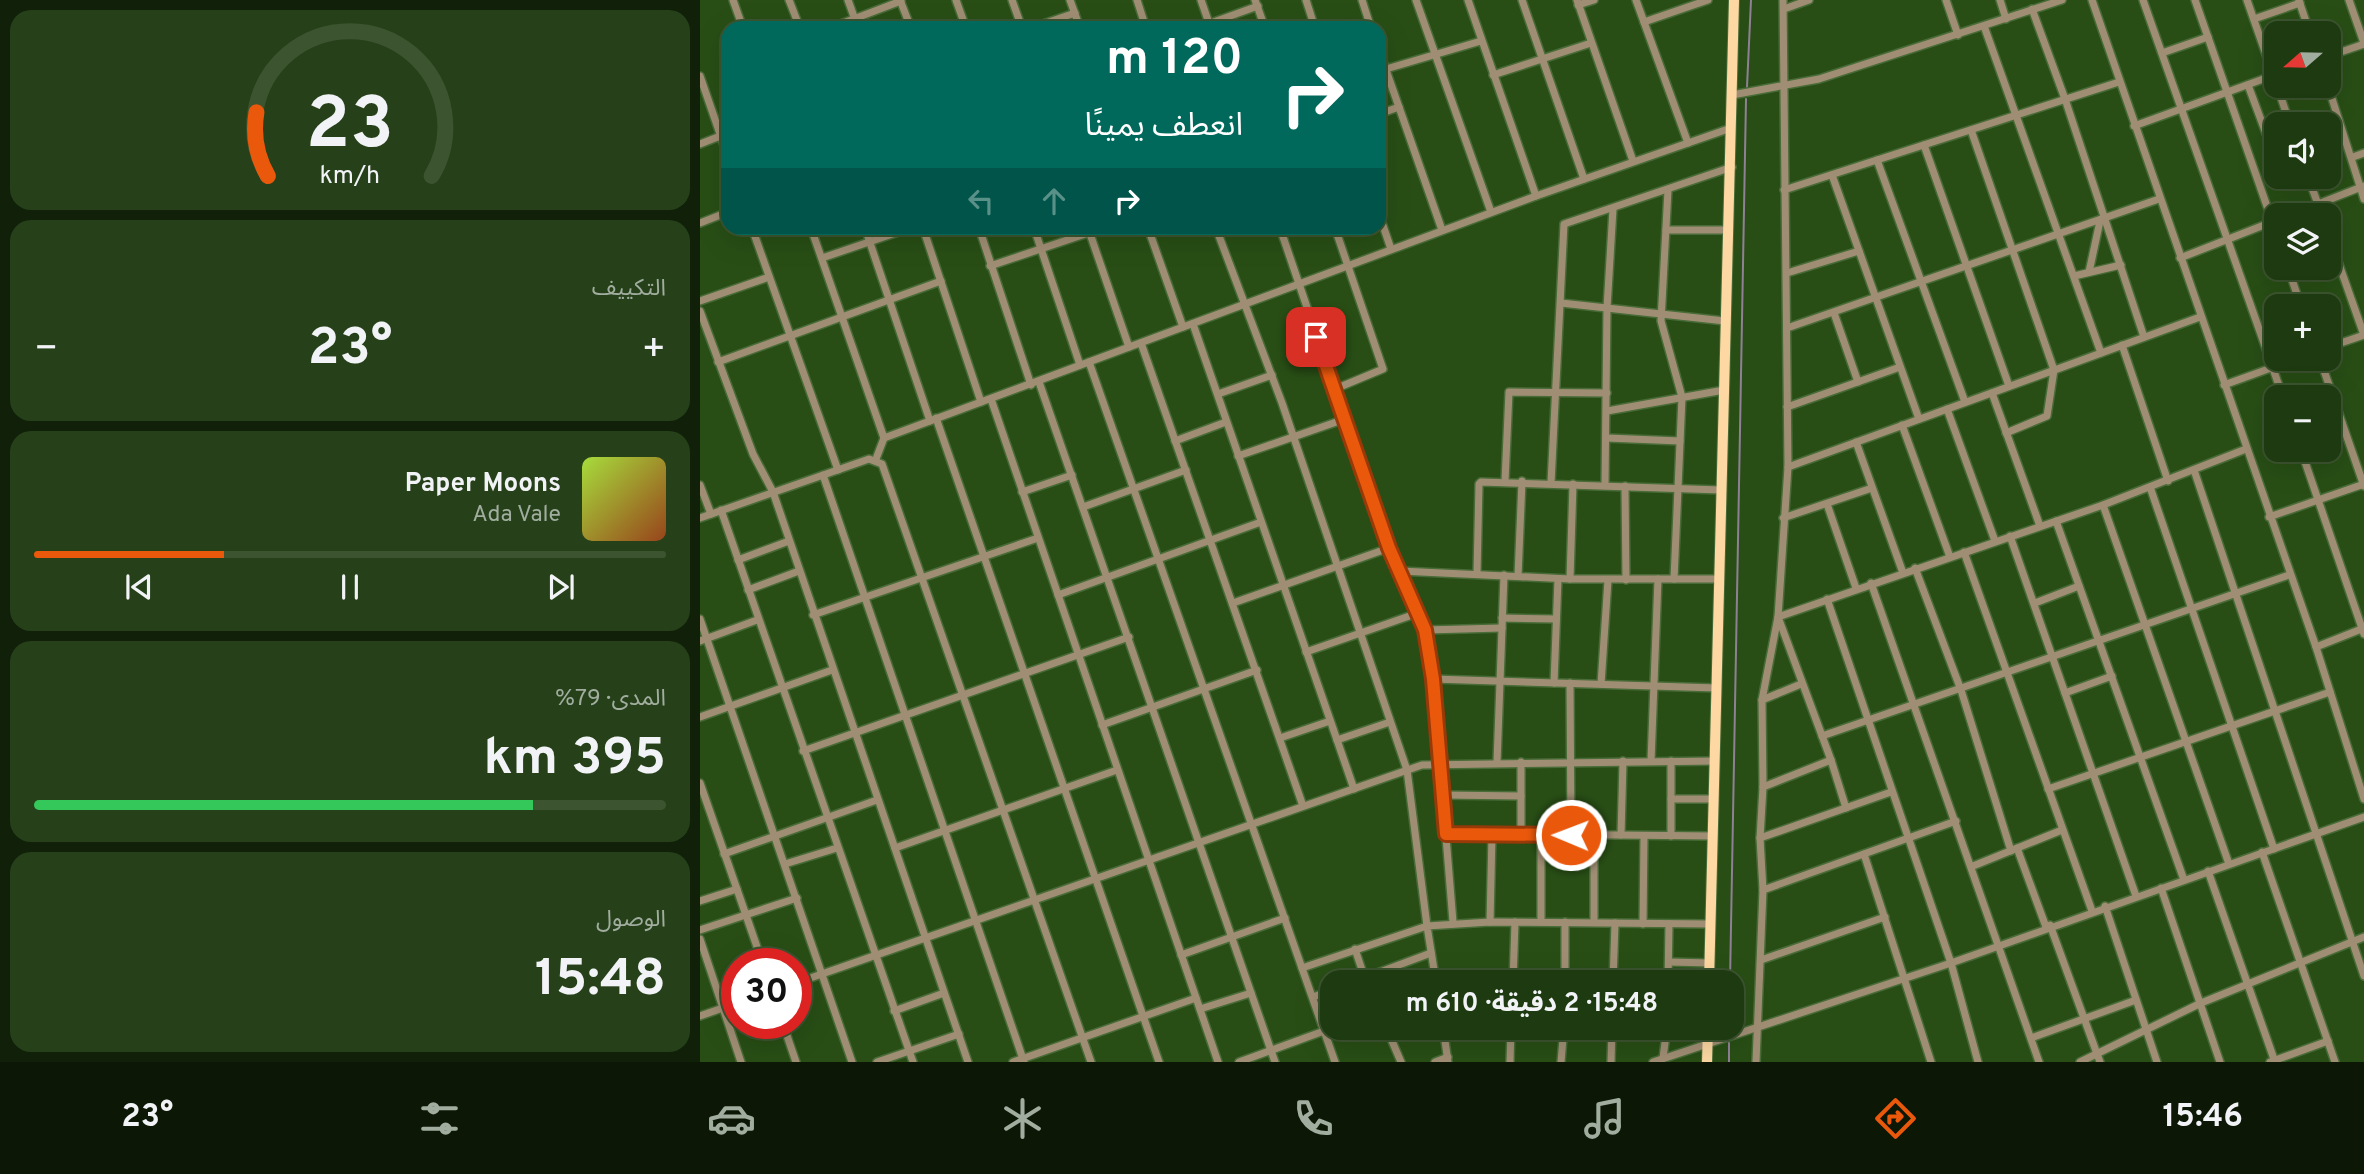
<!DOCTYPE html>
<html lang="ar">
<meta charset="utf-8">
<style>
:root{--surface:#1e3a10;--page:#264119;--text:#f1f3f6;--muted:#a1ad9f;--line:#3c5430;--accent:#ea580c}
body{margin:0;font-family:Overpass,"Noto Sans Arabic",sans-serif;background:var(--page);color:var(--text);direction:rtl;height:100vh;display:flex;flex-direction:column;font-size:26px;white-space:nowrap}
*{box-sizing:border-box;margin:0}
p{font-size:23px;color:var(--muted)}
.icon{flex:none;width:38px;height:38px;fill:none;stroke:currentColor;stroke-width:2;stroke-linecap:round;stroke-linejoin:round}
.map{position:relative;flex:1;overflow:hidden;direction:ltr}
.sheet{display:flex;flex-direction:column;gap:10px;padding:10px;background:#102009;width:700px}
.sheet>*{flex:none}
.top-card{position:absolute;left:21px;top:21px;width:665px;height:214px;border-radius:21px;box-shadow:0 7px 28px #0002,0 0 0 2px var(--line);direction:rtl;background:#00695c;color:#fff;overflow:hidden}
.needle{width:46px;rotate:250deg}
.fabs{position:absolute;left:1564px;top:21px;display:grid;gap:14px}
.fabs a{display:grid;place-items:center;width:77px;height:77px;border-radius:14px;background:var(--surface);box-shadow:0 7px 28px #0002,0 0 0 2px var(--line);font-size:35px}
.speed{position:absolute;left:21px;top:948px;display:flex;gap:14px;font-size:35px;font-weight:700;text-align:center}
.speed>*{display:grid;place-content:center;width:91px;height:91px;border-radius:50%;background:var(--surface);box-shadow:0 7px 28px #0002,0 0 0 2px var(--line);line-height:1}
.speed .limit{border:10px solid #d22;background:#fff;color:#111}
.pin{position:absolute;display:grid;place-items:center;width:60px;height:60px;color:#fff;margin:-30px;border-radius:14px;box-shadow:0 4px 10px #0006}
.me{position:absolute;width:77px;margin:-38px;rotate:271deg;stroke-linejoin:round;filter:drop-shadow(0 0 5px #0008)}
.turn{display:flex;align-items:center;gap:24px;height:147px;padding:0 28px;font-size:32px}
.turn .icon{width:91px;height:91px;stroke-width:2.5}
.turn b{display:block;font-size:49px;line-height:60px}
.lanes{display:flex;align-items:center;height:66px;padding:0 28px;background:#0003;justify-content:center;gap:35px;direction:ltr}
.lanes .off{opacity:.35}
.big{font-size:52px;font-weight:700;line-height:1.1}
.sheet .tile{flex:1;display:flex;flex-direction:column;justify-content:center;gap:10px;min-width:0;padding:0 24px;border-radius:21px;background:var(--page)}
.sheet .dial{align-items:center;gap:0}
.dial svg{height:182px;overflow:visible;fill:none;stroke:var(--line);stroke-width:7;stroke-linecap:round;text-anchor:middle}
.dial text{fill:var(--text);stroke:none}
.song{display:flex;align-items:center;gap:21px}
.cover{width:84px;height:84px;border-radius:10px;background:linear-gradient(135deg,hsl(80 70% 55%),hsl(20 70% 35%))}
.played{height:7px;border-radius:4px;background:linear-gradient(90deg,var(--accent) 30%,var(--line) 30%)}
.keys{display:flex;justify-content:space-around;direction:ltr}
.heat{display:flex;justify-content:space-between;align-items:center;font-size:38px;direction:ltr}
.charge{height:10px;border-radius:5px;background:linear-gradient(90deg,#34c759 79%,var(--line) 0)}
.trip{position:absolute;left:620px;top:970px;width:424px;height:70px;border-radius:21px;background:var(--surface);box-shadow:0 7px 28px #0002,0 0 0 2px var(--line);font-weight:700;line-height:70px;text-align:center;direction:rtl}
.menu{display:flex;height:112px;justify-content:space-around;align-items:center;background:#0c1706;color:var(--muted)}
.menu .icon{width:49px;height:49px}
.menu .current{color:var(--accent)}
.menu b{font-size:32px;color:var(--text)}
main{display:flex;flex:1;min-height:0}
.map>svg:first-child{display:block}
</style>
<main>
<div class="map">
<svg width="1664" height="1062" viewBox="0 0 1664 1062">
<rect width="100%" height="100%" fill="#284e15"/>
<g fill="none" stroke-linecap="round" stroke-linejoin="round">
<!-- stream -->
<g stroke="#908096" stroke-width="2">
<polyline points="1047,87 1051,0"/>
<polyline points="1030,982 1046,99"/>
<polyline points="1029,1032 1029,1027"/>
<polyline points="1029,1062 1029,1043"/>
</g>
<!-- minor casing -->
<g stroke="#486b37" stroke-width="10">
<g id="minor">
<polyline points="33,0 43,28"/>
<polyline points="89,0 100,28"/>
<polyline points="148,0 158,28"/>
<polyline points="200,0 211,28"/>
<polyline points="256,0 266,28"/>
<polyline points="312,0 322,28"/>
<polyline points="370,0 380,28"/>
<polyline points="437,0 446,28"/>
<polyline points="501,0 510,26"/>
<polyline points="555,0 565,28"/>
<polyline points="606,0 615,28"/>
<polyline points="662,0 671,28"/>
<polyline points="716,0 791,212"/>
<polyline points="768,0 836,196"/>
<polyline points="822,0 884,179"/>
<polyline points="877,0 933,161"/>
<polyline points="936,0 988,143"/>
<polyline points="1246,0 1258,35"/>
<polyline points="1300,0 1306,19"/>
<polyline points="1392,0 1616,647 1664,799"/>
<polyline points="1443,0 1583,397"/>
<polyline points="1495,0 1577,235"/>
<polyline points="1547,0 1577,86"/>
<polyline points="1649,0 1664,43"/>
<polyline points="1599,1 1610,33"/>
<polyline points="878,5 894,0"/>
<polyline points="1084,9 1109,0"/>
<polyline points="1332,9 1365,99 1444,337"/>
<polyline points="1554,19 1600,3"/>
<polyline points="944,22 1008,0"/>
<polyline points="1284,26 1401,353"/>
<polyline points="130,28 201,1"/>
<polyline points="331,28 375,13"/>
<polyline points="497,28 558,6"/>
<polyline points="679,50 742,230"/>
<polyline points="1462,53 1508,37"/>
<polyline points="1629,56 1664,44"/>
<polyline points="686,69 781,41"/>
<polyline points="793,75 891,43"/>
<polyline points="0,76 28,157"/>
<polyline points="1548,85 1577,163"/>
<polyline points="1577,86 1590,124"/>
<polyline points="1628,86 1664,199"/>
<polyline points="1032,95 1119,79 1362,0"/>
<polyline points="679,114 699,107"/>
<polyline points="1434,126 1577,74"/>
<polyline points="1271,130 1354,370 1347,416 1306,433"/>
<polyline points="0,144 28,133"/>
<polyline points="1224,145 1309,386"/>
<polyline points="1653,157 1664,153"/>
<polyline points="1177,160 1265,402"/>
<polyline points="1132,175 1219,419"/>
<polyline points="1590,177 1611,184"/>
<polyline points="1608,177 1622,215"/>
<polyline points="968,190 961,321 982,397 974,579"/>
<polyline points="1084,190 1419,82"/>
<polyline points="679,214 691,249"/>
<polyline points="1590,215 1664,186"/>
<polyline points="0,223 28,212"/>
<polyline points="52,228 138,470"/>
<polyline points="111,228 184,438 176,459"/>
<polyline points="165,228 230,421"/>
<polyline points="223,228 281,402"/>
<polyline points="279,228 331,385"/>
<polyline points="334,228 380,365"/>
<polyline points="388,228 429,347"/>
<polyline points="448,228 483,327"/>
<polyline points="516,228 582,403 707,770 727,926 602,968"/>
<polyline points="580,228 689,548 725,630 733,679 753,922"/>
<polyline points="635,228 683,369 635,389"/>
<polyline points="966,230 1027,230"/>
<polyline points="1629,236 1664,335"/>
<polyline points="122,258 210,228"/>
<polyline points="1480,258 1577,220"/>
<polyline points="290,266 403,228"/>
<polyline points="1588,268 1601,306"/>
<polyline points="1389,272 1400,221"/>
<polyline points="1087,273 1159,251"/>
<polyline points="1374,276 1421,265"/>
<polyline points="0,301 69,277"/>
<polyline points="861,303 1025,321"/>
<polyline points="0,311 53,454 73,492 268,1062"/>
<polyline points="1134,313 1158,382"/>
<polyline points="493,324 654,789"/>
<polyline points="1087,328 1459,199"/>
<polyline points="441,343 603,806"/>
<polyline points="1422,345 1468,481"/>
<polyline points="1629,347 1664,335"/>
<polyline points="1620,359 1664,486"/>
<polyline points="18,362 241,281"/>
<polyline points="389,362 635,1062"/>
<polyline points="339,382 575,1062"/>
<polyline points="1524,385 1596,359"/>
<polyline points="1292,393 1340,526"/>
<polyline points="518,394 572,375"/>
<polyline points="291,399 518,1062"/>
<polyline points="1087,407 1200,367"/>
<polyline points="1247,409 1295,541"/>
<polyline points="907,411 1024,390"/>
<polyline points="236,418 459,1062"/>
<polyline points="1202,425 1250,557"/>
<polyline points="1629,427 1642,423"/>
<polyline points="184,438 836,196 1031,128"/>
<polyline points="907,438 980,441"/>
<polyline points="475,441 526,422"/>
<polyline points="1156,442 1203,573"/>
<polyline points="1601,450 1664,634"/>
<polyline points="538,456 645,419"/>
<polyline points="1088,467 1500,317"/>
<polyline points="1494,470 1664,976"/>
<polyline points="123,475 324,1062"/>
<polyline points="805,481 809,392 907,393"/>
<polyline points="851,483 864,224 1032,167"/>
<polyline points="0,485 11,514"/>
<polyline points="905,485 907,308 913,209"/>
<polyline points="925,486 926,580"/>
<polyline points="1450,487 1574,849"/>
<polyline points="322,492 372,475"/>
<polyline points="1127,504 1156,588"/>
<polyline points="1403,505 1529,864"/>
<polyline points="383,507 486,470"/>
<polyline points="21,510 213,1062"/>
<polyline points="1569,517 1664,484"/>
<polyline points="0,518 169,459 182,464 391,1062"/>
<polyline points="1083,518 1172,488"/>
<polyline points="1356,521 1484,880"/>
<polyline points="1310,536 1436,896"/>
<polyline points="1264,552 1392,911"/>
<polyline points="38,560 89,541"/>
<polyline points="1215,568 1261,690 1311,851"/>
<polyline points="700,571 870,579 1019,579"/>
<polyline points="777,574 779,484 781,482 1021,490"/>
<polyline points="818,576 822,481"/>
<polyline points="870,579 873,484"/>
<polyline points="1171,583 1339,1062"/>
<polyline points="48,590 99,571"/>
<polyline points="358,595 561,522"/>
<polyline points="1127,599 1251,963 1278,1062"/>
<polyline points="533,603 689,548"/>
<polyline points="1335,603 1379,586"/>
<polyline points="113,615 338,538"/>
<polyline points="802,618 856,619"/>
<polyline points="0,619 152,1062"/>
<polyline points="725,630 802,628"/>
<polyline points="0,641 57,620"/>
<polyline points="1616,647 1664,628"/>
<polyline points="606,652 718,613"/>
<polyline points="733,679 1017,688"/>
<polyline points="854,683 858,579"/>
<polyline points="870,683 871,835"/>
<polyline points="901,684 908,580"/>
<polyline points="1365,693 1412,676"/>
<polyline points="1062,700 1101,684"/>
<polyline points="0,717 132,670"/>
<polyline points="402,725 557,670"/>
<polyline points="1122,736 1589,575"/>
<polyline points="580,738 630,721"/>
<polyline points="637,740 690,722"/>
<polyline points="103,751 429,637"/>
<polyline points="1131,760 1078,617 1403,505 1546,449"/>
<polyline points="951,761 958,579"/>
<polyline points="971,761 971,836"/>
<polyline points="797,762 804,575"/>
<polyline points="821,762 821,835"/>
<polyline points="0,783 63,964"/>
<polyline points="1063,787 1131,760 1146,808"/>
<polyline points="1348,789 1630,692"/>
<polyline points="743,795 821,796"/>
<polyline points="971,799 1014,799"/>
<polyline points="746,833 1013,836"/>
<polyline points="921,835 923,761"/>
<polyline points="1060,838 1191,792"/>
<polyline points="195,848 417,770"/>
<polyline points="1317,848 1346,927"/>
<polyline points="1562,852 1635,1062"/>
<polyline points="24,854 177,800"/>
<polyline points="1164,854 1231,1062"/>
<polyline points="85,864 137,848"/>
<polyline points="1273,866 1362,830"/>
<polyline points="1508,871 1575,1062"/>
<polyline points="1461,888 1520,1062"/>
<polyline points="1063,890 1256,821"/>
<polyline points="0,901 37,889"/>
<polyline points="1405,906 1457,1062"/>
<polyline points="790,922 792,834"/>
<polyline points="841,922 841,835"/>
<polyline points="894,922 894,835"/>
<polyline points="943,924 944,836"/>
<polyline points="1350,925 1400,1062"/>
<polyline points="0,930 97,898"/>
<polyline points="0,939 41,1062"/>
<polyline points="655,949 666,982"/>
<polyline points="481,955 585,918"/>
<polyline points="1061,960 1185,917"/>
<polyline points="969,962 1010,963"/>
<polyline points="653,982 731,953"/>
<polyline points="736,982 727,926 790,922 1011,924"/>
<polyline points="813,982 815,922"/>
<polyline points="865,982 865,922"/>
<polyline points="913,982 915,923"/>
<polyline points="968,982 969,924"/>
<polyline points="96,983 722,765 1015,761"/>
<polyline points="613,997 632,990"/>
<polyline points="500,1009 551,993"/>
<polyline points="194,1011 244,993"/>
<polyline points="0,1016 37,1003"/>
<polyline points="83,1024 96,1062"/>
<polyline points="686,1027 701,1062"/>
<polyline points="743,1027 748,1062"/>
<polyline points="1331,1038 1436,1000"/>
<polyline points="963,1058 967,1027"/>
<polyline points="177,1062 259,1034"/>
<polyline points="313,1062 496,998"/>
<polyline points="539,1062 624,1031"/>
<polyline points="735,1062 748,1057"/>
<polyline points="810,1062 811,1027"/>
<polyline points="861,1062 864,1027"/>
<polyline points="911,1062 912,1027"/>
<polyline points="953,1062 1251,963 1664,817"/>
<polyline points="1056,1062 1063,890 1060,838 1063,787 1062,700 1078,617 1088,467 1083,0"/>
<polyline points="1380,1062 1501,1003 1664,937"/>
<polyline points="1570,1062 1628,1041"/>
</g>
</g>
<!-- major casing -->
<g stroke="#486b37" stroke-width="12">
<g id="major">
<polyline points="1009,982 1034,0"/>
<polyline points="1007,1062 1008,1027"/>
</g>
</g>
<!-- minor -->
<use href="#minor" stroke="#a08e74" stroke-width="7"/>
<!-- major -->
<use href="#major" stroke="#fdd8a2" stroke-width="10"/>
</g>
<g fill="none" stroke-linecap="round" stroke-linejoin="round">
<!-- route casing -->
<g stroke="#983908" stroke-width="18">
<polyline id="route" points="616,337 689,548 725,630 733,679 746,834 871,835"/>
</g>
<!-- route -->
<use href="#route" stroke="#ea580c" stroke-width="12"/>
</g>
</svg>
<div class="fabs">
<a><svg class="needle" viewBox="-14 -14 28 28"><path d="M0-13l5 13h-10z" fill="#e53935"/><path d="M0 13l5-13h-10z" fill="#a1ad9f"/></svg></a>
<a><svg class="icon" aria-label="sound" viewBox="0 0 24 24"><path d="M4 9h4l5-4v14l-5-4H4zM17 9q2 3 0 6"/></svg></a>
<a><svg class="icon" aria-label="layers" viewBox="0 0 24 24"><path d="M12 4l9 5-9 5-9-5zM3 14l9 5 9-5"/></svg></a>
<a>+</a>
<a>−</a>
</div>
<div class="speed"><div class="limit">30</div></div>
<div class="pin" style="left:616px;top:337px;background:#d93025"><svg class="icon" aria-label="arrive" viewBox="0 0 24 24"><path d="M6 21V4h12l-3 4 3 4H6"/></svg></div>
<svg class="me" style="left:871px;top:835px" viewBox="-20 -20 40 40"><circle r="17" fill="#ea580c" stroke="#fff" stroke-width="3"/><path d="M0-11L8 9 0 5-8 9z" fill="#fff"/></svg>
<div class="trip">15:48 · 2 دقيقة · 610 m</div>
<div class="top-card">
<div class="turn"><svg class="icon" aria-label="right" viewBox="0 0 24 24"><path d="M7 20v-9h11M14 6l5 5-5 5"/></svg><div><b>120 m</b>انعطف يمينًا</div></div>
<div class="lanes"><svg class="icon off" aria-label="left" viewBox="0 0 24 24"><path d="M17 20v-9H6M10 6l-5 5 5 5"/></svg><svg class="icon off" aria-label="ahead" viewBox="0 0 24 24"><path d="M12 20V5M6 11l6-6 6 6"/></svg><svg class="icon" aria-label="right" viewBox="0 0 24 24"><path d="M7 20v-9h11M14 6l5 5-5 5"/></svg></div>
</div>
</div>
<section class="sheet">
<div class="tile dial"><svg viewBox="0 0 100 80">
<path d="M14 69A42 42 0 1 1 86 69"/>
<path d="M14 69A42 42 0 0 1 9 41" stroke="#ea580c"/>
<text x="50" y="56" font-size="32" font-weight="700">23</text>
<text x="50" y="72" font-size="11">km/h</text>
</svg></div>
<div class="tile"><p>التكييف</p>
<div class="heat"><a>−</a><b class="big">23°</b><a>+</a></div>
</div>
<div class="tile">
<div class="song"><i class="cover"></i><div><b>Paper Moons</b><p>Ada Vale</p></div></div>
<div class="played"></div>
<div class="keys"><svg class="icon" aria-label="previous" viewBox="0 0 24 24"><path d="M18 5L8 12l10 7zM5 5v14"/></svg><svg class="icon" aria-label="pause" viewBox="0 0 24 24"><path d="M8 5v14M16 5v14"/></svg><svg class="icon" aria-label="next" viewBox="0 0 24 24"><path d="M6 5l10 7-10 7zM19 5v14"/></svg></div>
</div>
<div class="tile"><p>المدى · 79%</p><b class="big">395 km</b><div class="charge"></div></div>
<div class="tile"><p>الوصول</p><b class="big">15:48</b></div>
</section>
</main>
<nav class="menu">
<b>15:46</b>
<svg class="icon current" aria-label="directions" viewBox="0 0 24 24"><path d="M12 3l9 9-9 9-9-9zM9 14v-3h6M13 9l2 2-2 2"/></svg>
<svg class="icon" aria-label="music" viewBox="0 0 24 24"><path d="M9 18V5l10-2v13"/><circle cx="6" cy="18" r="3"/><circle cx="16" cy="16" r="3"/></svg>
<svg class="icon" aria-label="phone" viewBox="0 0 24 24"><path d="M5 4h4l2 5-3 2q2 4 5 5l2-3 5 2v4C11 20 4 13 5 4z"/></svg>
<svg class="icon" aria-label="climate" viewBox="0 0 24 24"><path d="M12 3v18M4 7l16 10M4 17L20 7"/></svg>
<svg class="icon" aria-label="car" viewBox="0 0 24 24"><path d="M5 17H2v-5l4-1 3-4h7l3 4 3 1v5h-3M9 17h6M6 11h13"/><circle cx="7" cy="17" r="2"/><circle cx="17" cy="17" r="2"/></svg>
<svg class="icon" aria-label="filters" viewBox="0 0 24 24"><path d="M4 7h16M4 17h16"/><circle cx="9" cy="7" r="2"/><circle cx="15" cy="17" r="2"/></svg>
<b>23°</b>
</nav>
